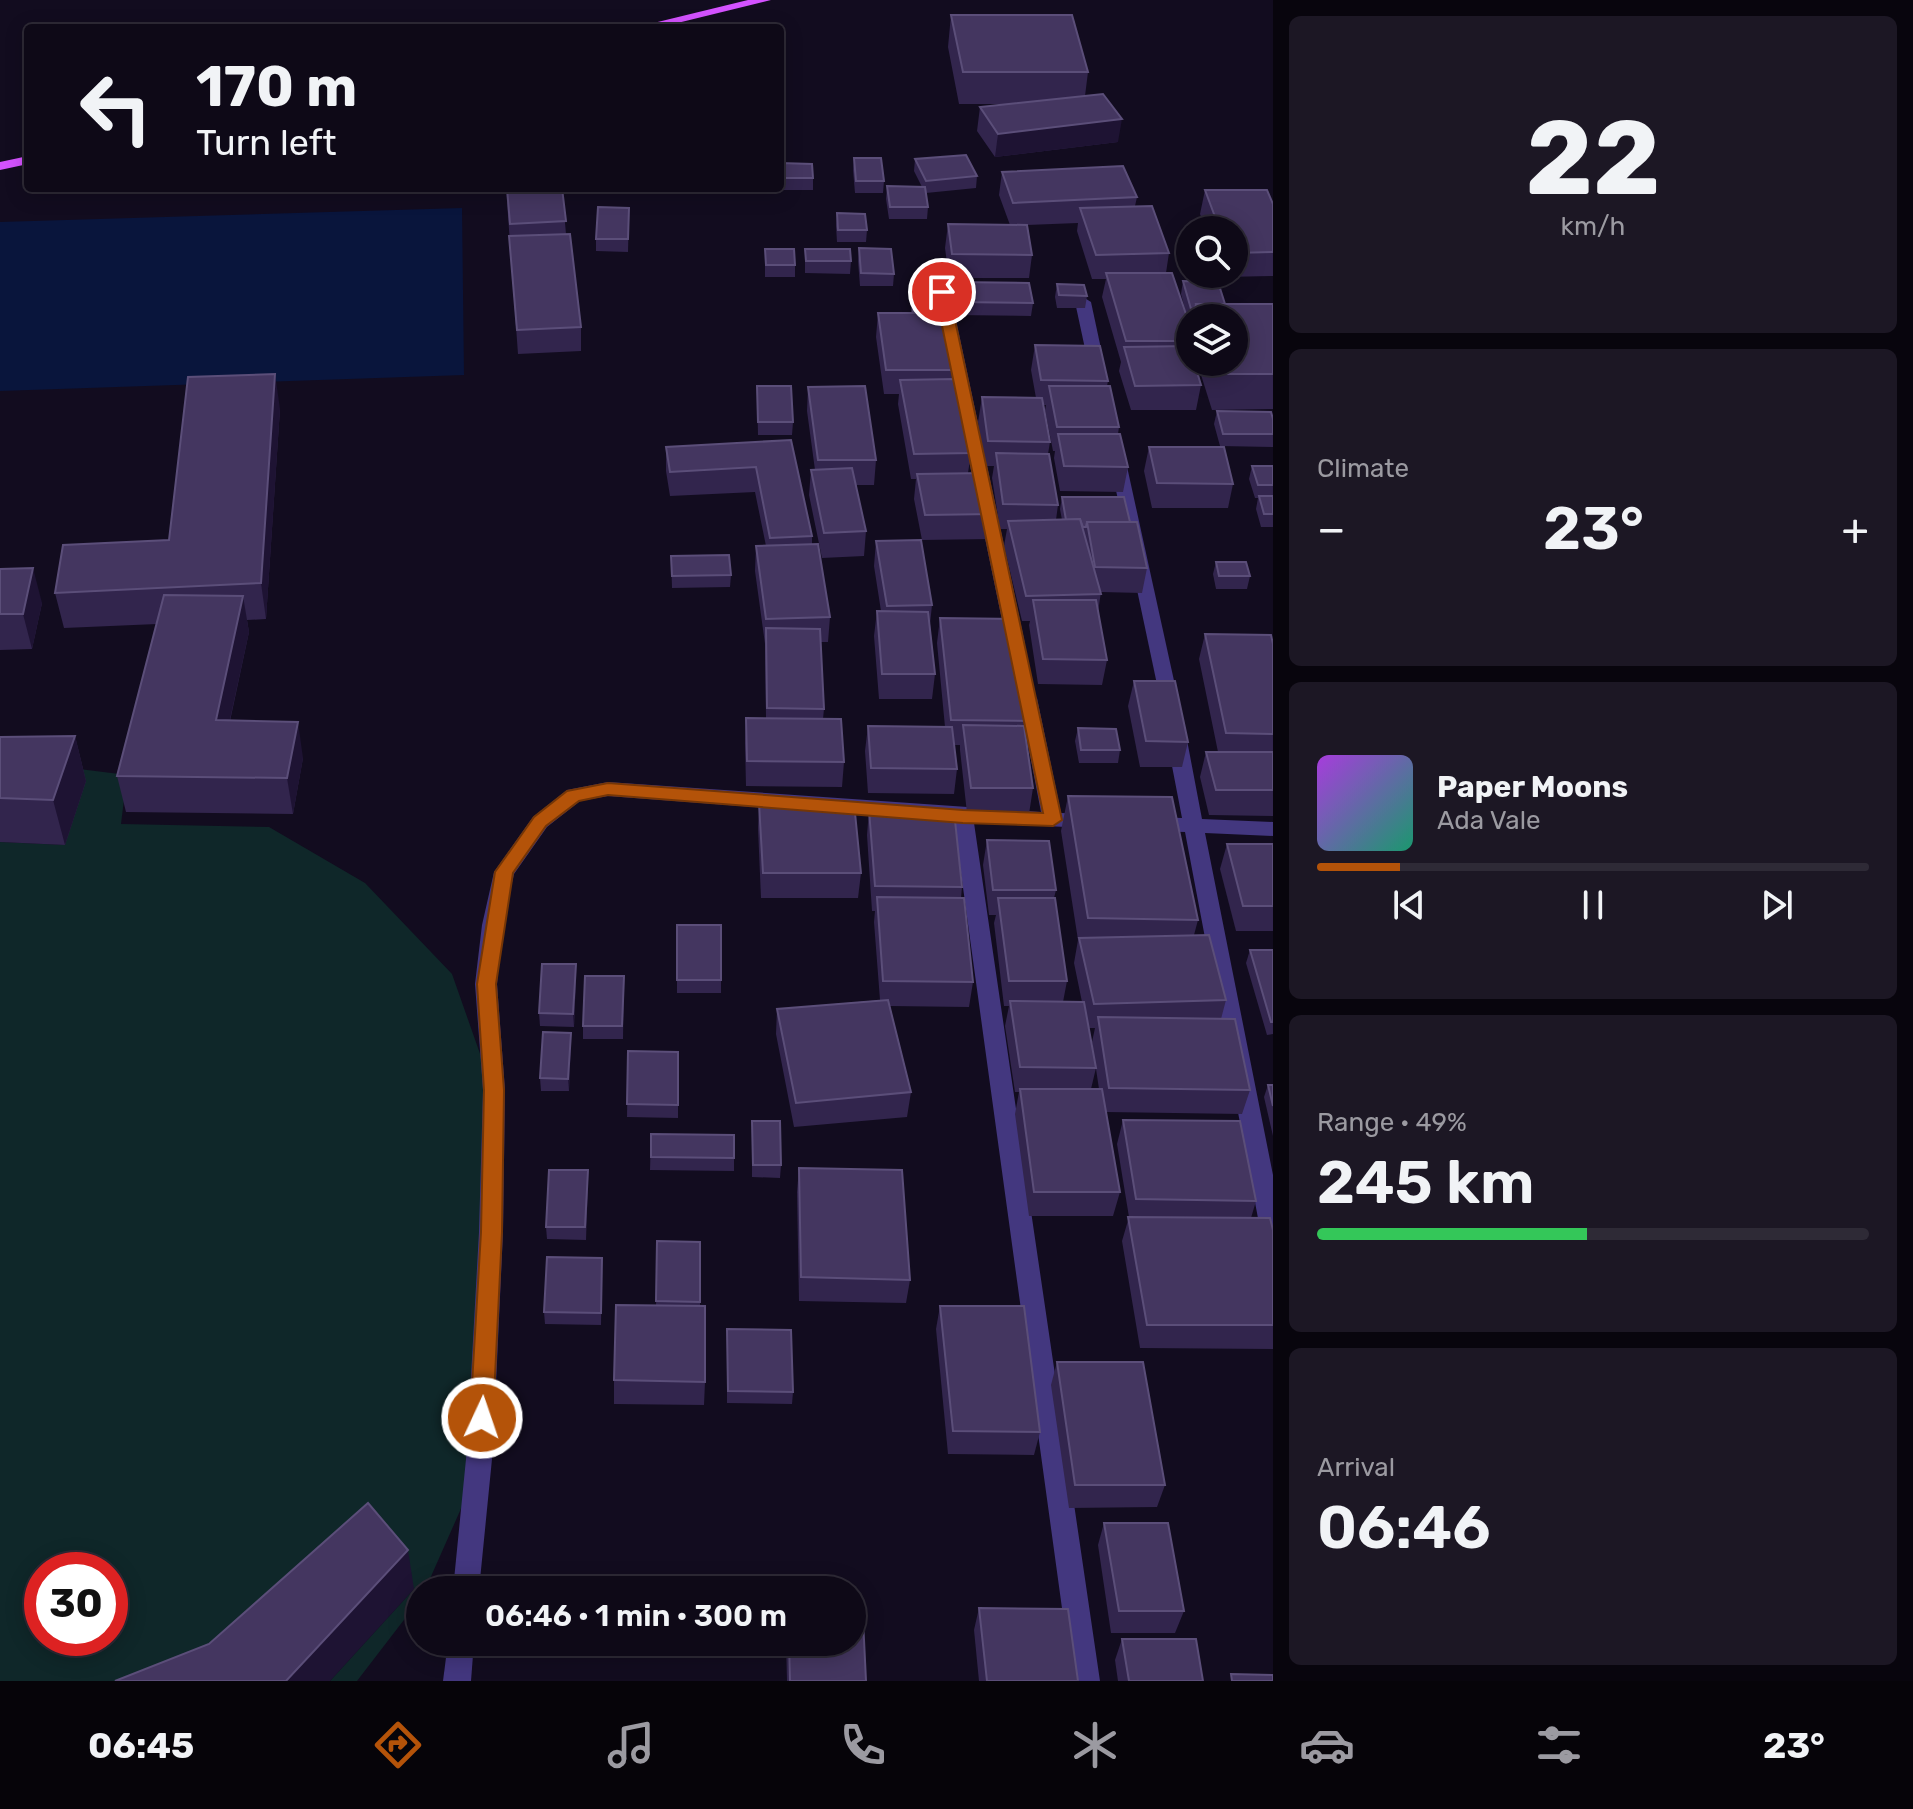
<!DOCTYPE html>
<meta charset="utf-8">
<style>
:root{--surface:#0e0917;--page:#1c1724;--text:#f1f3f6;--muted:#9b9aa1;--line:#2e2a36;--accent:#b45309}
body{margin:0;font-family:Rubik,sans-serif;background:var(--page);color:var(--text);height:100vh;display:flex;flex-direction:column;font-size:30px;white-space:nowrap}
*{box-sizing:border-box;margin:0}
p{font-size:26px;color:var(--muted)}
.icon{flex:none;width:44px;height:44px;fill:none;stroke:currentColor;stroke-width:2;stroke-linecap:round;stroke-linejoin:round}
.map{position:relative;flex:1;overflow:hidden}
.sheet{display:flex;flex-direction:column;gap:16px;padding:16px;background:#08050d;width:640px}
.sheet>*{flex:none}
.banner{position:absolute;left:24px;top:24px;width:760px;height:168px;border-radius:8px;box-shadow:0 4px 20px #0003,0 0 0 2px var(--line);background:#0e0917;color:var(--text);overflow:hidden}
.buttons{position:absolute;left:1176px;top:216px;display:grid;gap:16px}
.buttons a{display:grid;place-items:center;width:72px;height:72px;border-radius:50%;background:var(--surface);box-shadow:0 4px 20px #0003,0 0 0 2px var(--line);font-size:40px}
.speed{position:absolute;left:24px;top:1552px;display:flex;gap:16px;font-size:40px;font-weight:700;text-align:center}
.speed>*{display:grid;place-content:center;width:104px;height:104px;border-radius:50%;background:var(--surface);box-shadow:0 4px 20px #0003,0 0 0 2px var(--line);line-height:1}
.speed .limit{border:12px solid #d22;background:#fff;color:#111}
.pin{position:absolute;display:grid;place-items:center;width:68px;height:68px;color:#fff;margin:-34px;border:4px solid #fff;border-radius:50%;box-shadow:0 2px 8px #0007}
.me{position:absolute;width:88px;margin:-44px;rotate:3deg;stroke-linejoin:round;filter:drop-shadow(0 0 6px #0008)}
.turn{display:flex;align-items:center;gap:28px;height:168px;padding:0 40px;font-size:36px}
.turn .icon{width:104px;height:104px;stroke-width:2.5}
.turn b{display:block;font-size:56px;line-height:68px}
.big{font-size:60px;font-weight:600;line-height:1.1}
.sheet .tile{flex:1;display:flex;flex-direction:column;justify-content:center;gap:12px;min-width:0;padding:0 28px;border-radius:12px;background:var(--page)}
.sheet .dial{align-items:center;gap:0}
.dial b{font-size:104px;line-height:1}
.song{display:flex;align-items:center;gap:24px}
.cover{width:96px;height:96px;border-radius:12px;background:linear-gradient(135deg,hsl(280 70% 55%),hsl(160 70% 35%))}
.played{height:8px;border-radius:4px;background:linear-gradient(90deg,var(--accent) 15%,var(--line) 15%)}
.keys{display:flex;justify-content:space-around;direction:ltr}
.heat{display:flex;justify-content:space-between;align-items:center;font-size:44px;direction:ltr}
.charge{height:12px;border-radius:6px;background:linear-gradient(90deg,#34c759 49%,var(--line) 0)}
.trip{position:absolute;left:406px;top:1576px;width:460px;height:80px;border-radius:40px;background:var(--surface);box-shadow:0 4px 20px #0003,0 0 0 2px var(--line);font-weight:600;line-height:80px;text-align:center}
.tab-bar{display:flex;height:128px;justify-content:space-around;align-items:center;background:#060409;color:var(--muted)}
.tab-bar .icon{width:56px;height:56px}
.tab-bar .current{color:var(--accent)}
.tab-bar b{font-size:36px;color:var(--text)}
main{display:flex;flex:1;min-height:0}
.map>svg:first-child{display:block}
</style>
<main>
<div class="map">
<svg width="1273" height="1681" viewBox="0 0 1273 1681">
<rect width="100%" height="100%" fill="#120c1f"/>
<!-- green -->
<path fill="#0f2729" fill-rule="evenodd" d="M0,759L127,775L121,824L269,827L365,883L452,974L491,1085L475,1477L425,1590H420V1599L357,1681H330L414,1589L222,1681H0V842L65,845ZM42,1570H110V1638H42Z"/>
<!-- water -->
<polygon fill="#09153c" points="462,208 464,375 0,391 0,222"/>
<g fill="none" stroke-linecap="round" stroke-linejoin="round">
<!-- minor -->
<g fill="#43377f" fill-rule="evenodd">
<polygon points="942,287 950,292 1025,644 1016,650 1007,644 934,292"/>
<polygon points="1083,297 1091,302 1106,372 1098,377 1090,372 1075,302"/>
<polygon points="1118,457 1126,462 1180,708 1171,714 1162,708 1110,462"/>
<polygon points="1028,692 1037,698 1061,813 1089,814 1099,821 1089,828 974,823 1100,1681 1072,1681 954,822 608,796 580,801 547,827 514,874 502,925 497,984 505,1090 503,1232 493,1449 479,1590 453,1590 467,1449 479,1232 483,1090 475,984 482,925 494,872 533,817 567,790 608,782 1041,812 1019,698"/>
<polygon points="1177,733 1187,740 1202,819 1273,822 1273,836 1205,833 1273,1175 1273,1244 1265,1241 1261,1234 1185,832 1153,831 1143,824 1153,817 1182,818 1167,740"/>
<polygon points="448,1642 474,1642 471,1681 443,1681"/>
</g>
<!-- major -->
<g fill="#d452ff" fill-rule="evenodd">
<polygon points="748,0 771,0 657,28 633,28"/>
<polygon points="28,156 28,164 0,170 0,162"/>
</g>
</g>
<!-- wall -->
<g fill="#32254d" fill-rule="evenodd">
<polygon points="951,15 1088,72 1085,96 1118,142 995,157 977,131 980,107 1007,104 959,104 948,47"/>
<polygon points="854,158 884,181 883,193 855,193 853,170"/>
<polygon points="915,159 977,176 976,188 926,193 928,207 927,219 889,219 886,199 887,186 922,187 914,171"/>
<polygon points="780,163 813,178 813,190 778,190 778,188 780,188"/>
<polygon points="1002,172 1137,197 1135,206 1169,253 1166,273 1190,326 1190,362 1201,385 1196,410 1131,410 1119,371 1121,362 1102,297 1106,279 1092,279 1077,231 1078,223 1027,225 1032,255 1029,278 949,278 945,248 948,224 1010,225 999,195"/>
<polygon points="506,188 562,188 566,234 581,327 581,351 518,354"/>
<polygon points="1205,190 1273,204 1273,276 1223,277 1222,274 1234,274 1234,230 1206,230 1200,214"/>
<polygon points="629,208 628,252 596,251 596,239"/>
<polygon points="837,213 867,230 866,242 837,242 836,226"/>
<polygon points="859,248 894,274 893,286 860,286 858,261"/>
<polygon points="765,249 795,265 795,277 765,277"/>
<polygon points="805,249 851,261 850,274 805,273"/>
<polygon points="1183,281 1225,304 1273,304 1273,409 1212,410 1197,362 1234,362 1234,318 1190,318 1190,321 1188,321 1181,294"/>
<polygon points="953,282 1033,303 1031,316 954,315 952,295"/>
<polygon points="1057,284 1087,296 1085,308 1057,308 1055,297"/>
<polygon points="912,293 939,313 958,370 956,384 971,453 968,473 993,514 990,539 922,540 914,499 916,479 911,479 898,404 899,394 884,394 876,337 878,313 911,313"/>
<polygon points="1035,345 1108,381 1107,386 1119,427 1118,434 1128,467 1123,492 1060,491 1054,458 1055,451 1053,451 1045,410 1046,405 1044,405 1050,442 1048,454 1058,505 1056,520 1062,520 1060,509 1062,497 1130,522 1147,568 1142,593 1101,592 1098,612 1107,660 1102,685 1038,684 1029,625 1030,621 1022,621 1004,546 1007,529 1000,529 992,478 994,466 985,466 978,422 982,397 1036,398 1031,370"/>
<polygon points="757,386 793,422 792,435 758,435"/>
<polygon points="808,387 876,460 874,485 856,485 866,531 864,556 822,558 809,495 811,470 815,470 807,411"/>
<polygon points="280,409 266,619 247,620 249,632 230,721 303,758 293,814 126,812 117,776 157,624 64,628 55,593 169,540"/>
<polygon points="1217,411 1273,419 1273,447 1220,446 1214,424"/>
<polygon points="791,440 812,536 812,544 830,617 828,642 821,642 824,709 823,719 844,762 842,787 746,786 745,743 746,718 766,718 765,644 755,571 756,546 766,546 755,492 670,496 666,471 666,447"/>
<polygon points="1149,447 1233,484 1228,508 1152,508 1144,471"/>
<polygon points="1252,466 1273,466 1273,527 1261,527 1256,509 1258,498 1255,498 1249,479"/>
<polygon points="876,541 932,605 930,624 935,674 932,699 879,699 874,636 877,611 881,611 874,566"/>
<polygon points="671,556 731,575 730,587 672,588"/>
<polygon points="1216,562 1250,576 1247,589 1216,589 1213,574"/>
<polygon points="0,569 42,603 32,649 0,650"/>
<polygon points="940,618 1034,721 1029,746 1027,746 1033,788 1029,814 967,813 960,750 960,745 954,745 957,769 954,794 868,793 865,751 868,726 945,727 937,643"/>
<polygon points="1205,634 1273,644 1273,816 1209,815 1200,777 1206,752 1218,752 1199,659"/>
<polygon points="1134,681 1188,742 1182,767 1140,767 1128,706"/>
<polygon points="1078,728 1120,750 1118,763 1079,763 1075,741"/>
<polygon points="75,736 86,781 65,845 0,842 0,737"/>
<path d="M1068,796L1198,920L1194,935L1226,1000L1221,1019L1250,1090L1242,1114L1106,1112L1120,1192L1113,1216H1029L1015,1114L1019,1092H1015L1005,1026L1009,1006H1004L994,923L996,915H989L983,865L987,840L1056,890L1054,898L1067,981L1063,1002H1082L1074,963L1078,940L1061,831ZM1088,1028H1095L1092,1042L1099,1089H1091L1096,1068Z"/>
<polygon points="759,803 861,873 858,898 761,898 758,828"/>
<polygon points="869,810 962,887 961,898 973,982 969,1007 890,1006 911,1092 907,1117 794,1127 776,1034 777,1009 880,1000 874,922 875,911 872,911 867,835"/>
<polygon points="1227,844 1273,844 1273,931 1236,931 1220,869"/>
<polygon points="677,925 721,980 721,993 677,993"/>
<polygon points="1250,950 1273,950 1273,1034 1267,1035 1246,963"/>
<polygon points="624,976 623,1039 583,1039 583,1026"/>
<polygon points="576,977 574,1027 540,1026 539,1013"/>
<polygon points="571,1033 569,1091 541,1091 540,1078"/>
<polygon points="628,1051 678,1052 678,1118 627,1117"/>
<polygon points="1268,1085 1273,1085 1273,1136 1264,1097"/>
<polygon points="1123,1120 1256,1201 1251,1218 1273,1230 1273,1349 1140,1348 1122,1241 1129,1217 1117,1144"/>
<polygon points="752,1121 781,1165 780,1178 752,1177"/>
<polygon points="651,1134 734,1158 734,1171 650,1170"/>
<polygon points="799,1168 910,1280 906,1303 799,1301 797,1192"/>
<polygon points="588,1183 586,1240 547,1239 546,1227"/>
<polygon points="657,1241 700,1242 700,1306 705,1382 704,1405 614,1404 614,1380 656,1306"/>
<polygon points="602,1258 601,1325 545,1324 544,1312"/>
<polygon points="940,1306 1040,1432 1034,1455 948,1454 936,1329"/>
<polygon points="727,1329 793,1392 792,1404 727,1403"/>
<polygon points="1057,1362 1165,1485 1157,1507 1069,1508 1051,1385"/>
<polygon points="1104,1523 1184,1611 1175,1633 1111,1633 1098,1545"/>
<polygon points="979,1608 1078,1681 979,1681 974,1630"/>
<polygon points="1122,1639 1203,1681 1118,1681 1115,1660"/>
<polygon points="786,1642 852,1642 866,1681 787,1681"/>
</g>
<!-- shaded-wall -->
<g fill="#1e1333">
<polygon points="1122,119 1118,142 995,157 998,134"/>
<polygon points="275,374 280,409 266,619 261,583"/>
<polygon points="33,568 42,603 32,649 23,614"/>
<polygon points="243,596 249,632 222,756 216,720"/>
<polygon points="298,722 303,758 293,814 287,778"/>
<polygon points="75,736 86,781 65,845 53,800"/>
<polygon points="576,964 576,977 574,1027 573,1014"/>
<polygon points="571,1033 571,1045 569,1091 568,1079"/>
<polygon points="408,1550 414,1589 330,1681 286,1681"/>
</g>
<!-- building -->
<g fill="#443660" stroke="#5b4e79" stroke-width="2">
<polygon points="951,15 1072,15 1088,72 963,72"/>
<polygon points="1103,94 1122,119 998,134 980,107"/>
<polygon points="966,155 977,176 926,181 915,159"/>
<polygon points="854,158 881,158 884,181 856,181"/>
<polygon points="780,163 812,164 813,178 780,178"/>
<polygon points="1123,166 1137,197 1013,203 1002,172"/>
<polygon points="887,186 925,187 928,207 890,207"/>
<polygon points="507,188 562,188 566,221 510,224"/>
<polygon points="1205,190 1267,190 1273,204 1273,252 1234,253 1234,230 1220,230"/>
<polygon points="1152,206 1169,253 1096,255 1080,208"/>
<polygon points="598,207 629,208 628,239 596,239"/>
<polygon points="837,213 865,214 867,230 838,230"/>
<polygon points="948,224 1027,225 1032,255 952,254"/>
<polygon points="570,234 581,327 517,330 509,236"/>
<polygon points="859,248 891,249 894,274 861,273"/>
<polygon points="765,249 794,249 795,265 766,265"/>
<polygon points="805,249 850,249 851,261 806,261"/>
<polygon points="1106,273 1172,273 1190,326 1190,341 1126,341"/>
<polygon points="1183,281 1218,282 1225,304 1196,304 1195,309 1191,309"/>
<polygon points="953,282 1029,283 1033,303 956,302"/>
<polygon points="1057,284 1084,285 1087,296 1059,295"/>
<polygon points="912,293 937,293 939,313 913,313"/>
<polygon points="1196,304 1273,304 1273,374 1220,374 1216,362 1234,362 1234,318 1201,318"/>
<polygon points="878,313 948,313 958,370 886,370"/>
<polygon points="1035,345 1100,346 1108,381 1041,380"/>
<polygon points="1189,346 1190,362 1194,362 1201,385 1135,386 1124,347"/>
<polygon points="275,374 261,583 55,593 63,545 169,540 188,377"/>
<polygon points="955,379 971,453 914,454 900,380"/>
<polygon points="757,386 791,386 793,422 758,422"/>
<polygon points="865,386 876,460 818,460 808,387"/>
<polygon points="1049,386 1110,386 1119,427 1057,427"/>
<polygon points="982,397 1042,398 1050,442 988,441"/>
<polygon points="1217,411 1271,412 1273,419 1273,434 1223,434"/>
<polygon points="1058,434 1120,434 1128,467 1064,466"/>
<polygon points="791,440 812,536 770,538 756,467 670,472 666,447"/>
<polygon points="1149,447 1224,447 1233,484 1157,483"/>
<polygon points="996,453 1049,454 1058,505 1003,504"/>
<polygon points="1252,466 1273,466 1273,485 1258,485"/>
<polygon points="852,468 866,531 824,533 811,470"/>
<polygon points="985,473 993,514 925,515 917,474"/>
<polygon points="1259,496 1273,496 1273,514 1264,514"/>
<polygon points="1062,497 1124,497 1130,522 1087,522 1086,527 1083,527 1080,519 1066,520"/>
<polygon points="1080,519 1101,594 1026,596 1008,521"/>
<polygon points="1087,522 1137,522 1147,568 1095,567"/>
<polygon points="921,540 932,605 887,606 876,541"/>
<polygon points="818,544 830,617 766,619 756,546"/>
<polygon points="729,555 731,575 672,576 671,556"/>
<polygon points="1216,562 1246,562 1250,576 1219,576"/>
<polygon points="33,568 23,614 0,614 0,569"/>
<polygon points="164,595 243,596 216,720 298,722 287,778 117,776"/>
<polygon points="1033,600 1096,600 1107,660 1043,659"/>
<polygon points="877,611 928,612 935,674 882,674"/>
<polygon points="940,618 1018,619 1034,721 951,720"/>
<polygon points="766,628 820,629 824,709 767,708"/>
<polygon points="1205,634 1271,635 1273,644 1273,734 1226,733"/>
<polygon points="1134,681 1175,681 1188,742 1146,741"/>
<polygon points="746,718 841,719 844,762 747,761"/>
<polygon points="963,725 1024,726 1033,788 971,788"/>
<polygon points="868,726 952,727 957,769 871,768"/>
<polygon points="1078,728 1116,729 1120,750 1081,750"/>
<polygon points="75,736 53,800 0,798 0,737"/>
<polygon points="1206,752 1273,752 1273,790 1216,790"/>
<polygon points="1068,796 1172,797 1198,920 1088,918"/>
<polygon points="759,803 854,803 861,873 763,873"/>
<polygon points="869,810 954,811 962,887 875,886"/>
<polygon points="987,840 1049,841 1056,890 993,890"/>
<polygon points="1227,844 1273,844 1273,906 1243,906"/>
<polygon points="877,897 964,898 973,982 883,981"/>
<polygon points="998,898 1055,898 1067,981 1009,981"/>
<rect x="677" y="925" width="44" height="55"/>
<polygon points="1209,935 1226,1000 1094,1004 1079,938"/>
<polygon points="1250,950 1273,950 1273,1022 1271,1022"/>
<polygon points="542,964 576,964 573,1014 539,1013"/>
<polygon points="585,976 624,976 622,1026 583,1026"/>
<polygon points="888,1000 911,1092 796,1103 777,1009"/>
<polygon points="1010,1001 1084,1002 1096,1068 1020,1067"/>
<polygon points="1098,1017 1235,1019 1250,1090 1109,1088"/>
<polygon points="543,1032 571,1033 568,1079 540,1078"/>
<polygon points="628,1051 678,1052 678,1105 627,1104"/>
<polygon points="1268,1085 1273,1085 1273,1106"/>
<polygon points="1020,1089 1102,1089 1120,1192 1034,1192"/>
<polygon points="1123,1120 1240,1121 1256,1201 1136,1199"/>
<polygon points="752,1121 780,1121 781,1165 753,1165"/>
<polygon points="651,1134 734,1135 734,1158 651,1157"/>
<polygon points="799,1168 902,1170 910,1280 801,1277"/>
<polygon points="549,1170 588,1170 585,1227 546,1227"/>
<polygon points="1128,1217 1270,1218 1273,1230 1273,1325 1147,1325"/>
<polygon points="657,1241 700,1242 700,1302 656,1301"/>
<polygon points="547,1257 602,1258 601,1313 544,1312"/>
<polygon points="616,1305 705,1306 705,1382 614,1380"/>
<polygon points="940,1306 1024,1306 1040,1432 953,1431"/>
<polygon points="727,1329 791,1330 793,1392 728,1391"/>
<polygon points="1057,1362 1143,1362 1165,1485 1075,1485"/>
<polygon points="368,1503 408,1550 286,1681 115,1681 209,1644"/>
<polygon points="1104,1523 1168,1523 1184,1611 1119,1611"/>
<polygon points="979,1608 1068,1609 1078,1681 987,1681"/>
<polygon points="852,1619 863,1619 866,1681 790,1681 789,1642 852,1642"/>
<polygon points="1122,1639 1196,1639 1203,1681 1129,1681"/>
<polygon points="1231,1674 1273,1675 1273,1681 1232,1681"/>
</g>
<!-- route -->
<polygon fill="#b45309" stroke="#753606" stroke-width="2" points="942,288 949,292 1062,820 1053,826 963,823 608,795 579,801 546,826 513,873 496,984 504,1090 502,1232 493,1418 490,1425 482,1428 474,1425 470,1418 481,1232 484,1090 477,984 495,872 534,817 567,791 608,783 963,810 1043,813 935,292"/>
</svg>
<div class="buttons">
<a><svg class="icon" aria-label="search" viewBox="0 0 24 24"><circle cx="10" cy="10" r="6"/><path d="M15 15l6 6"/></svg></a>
<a><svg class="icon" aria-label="layers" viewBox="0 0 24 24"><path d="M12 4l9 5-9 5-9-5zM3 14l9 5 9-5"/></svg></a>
</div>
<div class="speed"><div class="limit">30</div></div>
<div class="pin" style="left:942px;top:292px;background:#d93025"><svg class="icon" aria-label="arrive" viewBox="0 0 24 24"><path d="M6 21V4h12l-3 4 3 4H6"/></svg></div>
<svg class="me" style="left:482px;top:1418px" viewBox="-20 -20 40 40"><circle r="17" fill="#b45309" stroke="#fff" stroke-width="3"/><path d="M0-11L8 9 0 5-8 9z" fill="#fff"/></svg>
<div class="trip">06:46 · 1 min · 300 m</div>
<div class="banner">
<div class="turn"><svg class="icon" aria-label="left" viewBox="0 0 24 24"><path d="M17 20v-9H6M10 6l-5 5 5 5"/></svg><div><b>170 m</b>Turn left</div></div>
</div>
</div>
<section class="sheet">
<div class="tile dial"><b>22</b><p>km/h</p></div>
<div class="tile"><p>Climate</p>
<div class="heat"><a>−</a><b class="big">23°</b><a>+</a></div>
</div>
<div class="tile">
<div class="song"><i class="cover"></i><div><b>Paper Moons</b><p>Ada Vale</p></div></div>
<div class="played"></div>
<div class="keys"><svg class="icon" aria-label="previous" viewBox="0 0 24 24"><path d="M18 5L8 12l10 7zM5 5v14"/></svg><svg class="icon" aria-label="pause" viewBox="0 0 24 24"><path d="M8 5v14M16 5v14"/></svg><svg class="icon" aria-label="next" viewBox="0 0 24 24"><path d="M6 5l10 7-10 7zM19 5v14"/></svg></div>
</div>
<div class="tile"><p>Range · 49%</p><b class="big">245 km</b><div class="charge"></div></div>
<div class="tile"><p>Arrival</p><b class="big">06:46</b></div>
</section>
</main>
<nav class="tab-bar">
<b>06:45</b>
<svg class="icon current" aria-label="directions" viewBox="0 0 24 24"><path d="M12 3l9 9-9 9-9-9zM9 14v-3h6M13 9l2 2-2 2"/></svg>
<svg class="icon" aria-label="music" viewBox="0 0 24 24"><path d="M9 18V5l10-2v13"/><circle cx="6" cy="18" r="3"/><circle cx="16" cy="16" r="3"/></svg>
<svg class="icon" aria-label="phone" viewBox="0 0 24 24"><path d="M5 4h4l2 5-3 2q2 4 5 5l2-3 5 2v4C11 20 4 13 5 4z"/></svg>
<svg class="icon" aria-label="climate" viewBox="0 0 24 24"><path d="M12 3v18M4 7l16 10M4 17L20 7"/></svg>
<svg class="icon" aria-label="car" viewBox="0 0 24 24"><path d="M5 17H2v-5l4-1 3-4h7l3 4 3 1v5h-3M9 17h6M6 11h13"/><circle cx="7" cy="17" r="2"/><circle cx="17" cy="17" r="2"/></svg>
<svg class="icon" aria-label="filters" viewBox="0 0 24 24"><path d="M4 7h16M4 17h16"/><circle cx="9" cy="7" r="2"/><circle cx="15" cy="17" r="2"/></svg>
<b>23°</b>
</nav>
